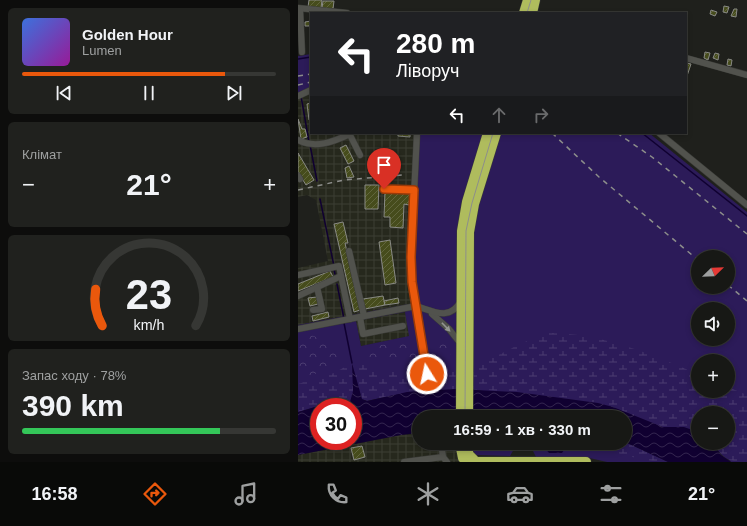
<!DOCTYPE html>
<html lang="uk">
<meta charset="utf-8">
<style>
:root{--surface:#171815;--page:#20211e;--text:#f1f3f6;--muted:#9ea0a0;--line:#363734;--accent:#ea580c}
body{margin:0;font-family:Helvetica,sans-serif;background:var(--page);color:var(--text);height:100vh;display:flex;flex-direction:column;font-size:15px;white-space:nowrap}
*{box-sizing:border-box;margin:0}
p{font-size:13px;color:var(--muted)}
.icon{flex:none;width:22px;height:22px;fill:none;stroke:currentColor;stroke-width:2;stroke-linecap:round;stroke-linejoin:round}
.map{position:relative;flex:1;overflow:hidden}
.panel{display:flex;flex-direction:column;gap:8px;padding:8px;background:#0d0d0c;width:298px}
.panel>*{flex:none}
.guide{position:absolute;left:12px;top:12px;width:377px;height:122px;border-radius:0px;box-shadow:0 2px 6px #0003,0 0 0 1px var(--line);background:#202124;color:#fff;overflow:hidden}
.needle{width:26px;rotate:67deg}
.buttons{position:absolute;left:393px;top:250px;display:grid;gap:8px}
.buttons a{display:grid;place-items:center;width:44px;height:44px;border-radius:50%;background:var(--surface);box-shadow:0 2px 6px #0003,0 0 0 1px var(--line);font-size:20px}
.speed{position:absolute;left:12px;top:398px;display:flex;gap:8px;font-size:20px;font-weight:700;text-align:center}
.speed>*{display:grid;place-content:center;width:52px;height:52px;border-radius:50%;background:var(--surface);box-shadow:0 2px 6px #0003,0 0 0 1px var(--line);line-height:1}
.speed .limit{border:6px solid #d22;background:#fff;color:#111}
.pin{position:absolute;display:grid;place-items:center;width:34px;height:34px;color:#fff;margin:-41px -17px;border-radius:50% 50% 50% 0;rotate:-45deg;box-shadow:0 0 4px #0007}
.pin .icon{rotate:45deg}
.me{position:absolute;width:44px;margin:-22px;rotate:350deg;stroke-linejoin:round;filter:drop-shadow(0 0 3px #0008)}
.turn{display:flex;align-items:center;gap:14px;height:84px;padding:0 20px;font-size:18px}
.turn .icon{width:52px;height:52px;stroke-width:2.5}
.turn b{display:block;font-size:28px;line-height:34px}
.lanes{display:flex;align-items:center;height:38px;padding:0 20px;background:#0003;justify-content:center;gap:20px;direction:ltr}
.lanes .off{opacity:.35}
.big{font-size:30px;font-weight:800;line-height:1.1}
.panel .widget{flex:1;display:flex;flex-direction:column;justify-content:center;gap:6px;min-width:0;padding:0 14px;border-radius:6px;background:var(--page)}
.panel .dial{align-items:center;gap:0}
.dial svg{height:104px;overflow:visible;fill:none;stroke:var(--line);stroke-width:7;stroke-linecap:round;text-anchor:middle}
.dial text{fill:var(--text);stroke:none}
.song{display:flex;align-items:center;gap:12px}
.cover{width:48px;height:48px;border-radius:6px;background:linear-gradient(135deg,hsl(220 70% 55%),hsl(300 70% 35%))}
.played{height:4px;border-radius:2px;background:linear-gradient(90deg,var(--accent) 80%,var(--line) 80%)}
.keys{display:flex;justify-content:space-around;direction:ltr}
.heat{display:flex;justify-content:space-between;align-items:center;font-size:22px;direction:ltr}
.charge{height:6px;border-radius:3px;background:linear-gradient(90deg,#34c759 78%,var(--line) 0)}
.trip{position:absolute;left:114px;top:410px;width:220px;height:40px;border-radius:20px;background:var(--surface);box-shadow:0 2px 6px #0003,0 0 0 1px var(--line);font-weight:800;line-height:40px;text-align:center}
.tab-bar{display:flex;height:64px;justify-content:space-around;align-items:center;background:#090a08;color:var(--muted)}
.tab-bar .icon{width:28px;height:28px}
.tab-bar .active{color:var(--accent)}
.tab-bar b{font-size:18px;color:var(--text)}
main{display:flex;flex:1;min-height:0}
.map>svg:first-child{display:block}
</style>
<main>
<section class="panel">
<div class="widget">
<div class="song"><i class="cover"></i><div><b>Golden Hour</b><p>Lumen</p></div></div>
<div class="played"></div>
<div class="keys"><svg class="icon" aria-label="previous" viewBox="0 0 24 24"><path d="M18 5L8 12l10 7zM5 5v14"/></svg><svg class="icon" aria-label="pause" viewBox="0 0 24 24"><path d="M8 5v14M16 5v14"/></svg><svg class="icon" aria-label="next" viewBox="0 0 24 24"><path d="M6 5l10 7-10 7zM19 5v14"/></svg></div>
</div>
<div class="widget"><p>Клімат</p>
<div class="heat"><a>−</a><b class="big">21°</b><a>+</a></div>
</div>
<div class="widget dial"><svg viewBox="0 0 100 80">
<path d="M14 69A42 42 0 1 1 86 69"/>
<path d="M14 69A42 42 0 0 1 9 41" stroke="#ea580c"/>
<text x="50" y="56" font-size="32" font-weight="700">23</text>
<text x="50" y="72" font-size="11">km/h</text>
</svg></div>
<div class="widget"><p>Запас ходу · 78%</p><b class="big">390 km</b><div class="charge"></div></div>
</section>
<div class="map">
<svg width="449" height="462" viewBox="0 0 449 462">
<defs>
<pattern id="industrial-grid" width="8" height="8" patternUnits="userSpaceOnUse"><rect width="8" height="8" fill="#26281d"/><path d="M0 4h8M4 0v8" fill="none" stroke="#3b3d33"/></pattern>
<pattern id="forest-crowns" width="20" height="18" patternUnits="userSpaceOnUse"><rect width="20" height="18" fill="#2c1b59"/><path d="M2 6a3 3 0 1 1 6 0M12 15a3 3 0 1 1 6 0" fill="none" stroke="#4b3c71"/></pattern>
<pattern id="wetland-marsh" width="20" height="14" patternUnits="userSpaceOnUse"><rect width="20" height="14" fill="#2c1b59"/><path d="M1 5h8M5 5V1M11 12h8M15 12V8" fill="none" stroke="#4b3c71"/></pattern>
<pattern id="water-waves" width="16" height="10" patternUnits="userSpaceOnUse"><rect width="16" height="10" fill="#100031"/><path d="M0 5q4-4 8 0t8 0" fill="none" stroke="#33254f"/></pattern>
<pattern id="building-hatch" width="6" height="6" patternUnits="userSpaceOnUse"><rect width="6" height="6" fill="#464c1c"/><path d="M-1 1l2-2M0 6l6-6M5 7l2-2" fill="none" stroke="#61663d"/></pattern>
</defs>
<rect width="100%" height="100%" fill="#1f201c"/>
<!-- industrial -->
<g fill="url(#industrial-grid)">
<polygon points="13,92 13,133 118,133 116,303 0,325 0,268 30,261 18,200 9,195 0,197 0,95"/>
<polygon points="107,312 112,336 63,346 58,321"/>
<polygon points="121,433 121,443 135,443 136,446 161,446 163,462 0,462 0,455 103,435"/>
</g>
<!-- green -->
<g fill="#2c1b59" fill-rule="evenodd">
<polygon points="13,54 13,92 0,95 0,56"/>
<path d="M118,133H188L168,202L161,389L27,404L0,412V325L116,303L113,282ZM107,312L111,336L63,346L58,321Z"/>
<path d="M199,133H351L449,212V462H433L415,443H430V413H400V432L328,413L172,389L173,232ZM400,257H430V287H400ZM400,309H430V339H400ZM400,361H430V391H400Z"/>
<polygon points="327,442 370,462 309,462 287,457 238,457 234,449 216,449 212,456 178,455 171,450 171,443 243,443 268,448 271,443"/>
</g>
<!-- forest -->
<g fill="url(#forest-crowns)">
<path d="M5,333C17,334 40,348 42,360L37,369L0,378V335Z"/>
<polygon points="136,339 153,343 157,348 153,354 134,367 130,362 128,343"/>
<path d="M110,343C118,346 122,352 122,361L117,365L107,361L91,362L68,360H65L62,355C67,344 99,343 110,343Z"/>
</g>
<!-- wetland -->
<g fill="url(#wetland-marsh)">
<path d="M251,333C304,333 352,354 400,374V391H430V387L449,395V462C430,462 425,459 415,443H430V413H400V432C386,425 378,430 364,427C343,423 324,409 302,404C259,394 215,392 172,389V366C201,358 222,341 251,333Z"/>
<polygon points="54,363 62,363 76,371 107,372 127,379 161,368 161,389 109,392 69,401 64,399 54,364 55,391 52,402 27,404 0,412 0,384 36,373"/>
<path d="M327,442L370,462C335,462 305,443 268,448L271,443Z"/>
</g>
<!-- water -->
<g fill="url(#water-waves)" fill-rule="evenodd">
<path d="M54,363L64,399L69,401L109,392L157,389L219,392L300,403L315,407L365,427H386L400,432V443H415L423,455L433,462H370L327,442V417H121V433L103,435L0,455V412L27,404L52,402L55,391ZM21,407H55V441H21Z"/>
<polygon points="243,443 271,443 264,453 251,453"/>
</g>
<g fill="none" stroke-linecap="round" stroke-linejoin="round">
<!-- stream -->
<g stroke="#100031" stroke-width="1.5">
<polyline points="0,59 13,57"/>
<polyline points="3,96 11,142"/>
<polyline points="344,133 449,216"/>
<polyline points="12,145 19,181"/>
<polyline points="22,199 36,266"/>
<polyline points="36,270 37,274"/>
<polyline points="39,284 46,319"/>
<polyline points="46,323 54,363"/>
</g>
</g>
<!-- building -->
<g fill="url(#building-hatch)" stroke="#898a85">
<polygon points="11,0 24,0 23,8 10,7"/>
<polygon points="25,1 36,1 35,9 24,8"/>
<polygon points="426,6 431,7 429,13 425,12"/>
<polygon points="436,9 439,9 438,17 433,16"/>
<polygon points="413,10 419,12 417,16 412,14"/>
<polygon points="13,21 13,26 7,26 7,22"/>
<polygon points="407,52 412,53 410,60 406,58"/>
<polygon points="417,53 421,54 420,60 415,58"/>
<polygon points="430,59 434,60 433,66 429,65"/>
<polygon points="389,63 393,64 389,76 388,75"/>
<polygon points="13,103 13,120 11,120 9,104"/>
<polygon points="0,119 4,129 7,129 9,137 3,139"/>
<polygon points="100,133 112,133 112,137 100,136"/>
<polygon points="48,145 56,161 50,164 42,148"/>
<polygon points="0,153 16,180 8,185 0,172"/>
<polygon points="51,166 56,177 49,178 47,168"/>
<polygon points="67,185 81,185 80,209 67,209"/>
<polygon points="87,192 112,193 111,205 106,204 105,228 92,227 92,217 86,217"/>
<polygon points="45,222 50,243 47,243 62,310 56,312 36,224"/>
<polygon points="92,240 98,283 87,285 81,242"/>
<polygon points="32,271 35,277 0,291 0,284"/>
<polygon points="85,296 87,305 67,309 65,299"/>
<polygon points="19,297 20,304 12,306 10,298"/>
<polygon points="100,298 101,303 87,305 86,301"/>
<polygon points="30,312 31,317 15,321 14,316"/>
<polygon points="64,446 67,457 56,460 53,448"/>
</g>
<g fill="none" stroke-linecap="round" stroke-linejoin="round">
<!-- minor casing -->
<g stroke="#3a3b37" stroke-width="7">
<g id="minor">
<polyline points="0,8 49,13"/>
<polyline points="2,9 4,52"/>
<polyline points="388,58 449,75"/>
<polyline points="0,96 13,90"/>
<polyline points="51,133 62,155"/>
<polyline points="119,133 113,257 114,282 129,374"/>
<polyline points="361,133 449,205"/>
<path d="M0,140C17,149 35,142 52,134"/>
<polyline points="0,176 2,179"/>
<polyline points="86,189 116,190"/>
<polyline points="51,251 66,316"/>
<polyline points="0,275 41,266 52,319"/>
<polyline points="0,296 43,276"/>
<polyline points="15,310 24,309 19,287"/>
<polyline points="134,314 151,329 163,344"/>
<polyline points="62,317 65,334 105,326"/>
<path d="M0,329L118,306C135,311 151,322 163,301"/>
<polyline points="143,443 145,457 149,462"/>
<polyline points="106,462 145,457"/>
</g>
</g>
<!-- highway casing -->
<g stroke="#3a3b37" stroke-width="11">
<g id="highway">
<polyline points="226,13 230,0"/>
<polyline points="234,13 237,0"/>
<polyline points="163,417 164,231 169,202 190,133"/>
<polyline points="170,417 171,232 176,204 198,133"/>
<polyline points="162,443 165,458 173,462 288,462"/>
<polyline points="170,443 170,454 176,460"/>
</g>
</g>
<!-- minor -->
<use href="#minor" stroke="#51524d" stroke-width="6"/>
<!-- highway -->
<use href="#highway" stroke="#afbc5d" stroke-width="10"/>
<!-- tram -->
<g stroke="#8d8e8b" stroke-width="1">
<polyline points="229,13 233,0"/>
<polyline points="167,417 168,231 174,203 195,133"/>
<polyline points="167,446 167,443"/>
</g>
<!-- rail -->
<g stroke="#8d8e8b" stroke-width="1.5" stroke-dasharray="5 5" stroke-linecap="butt">
<polyline points="0,76 13,74"/>
<polyline points="0,85 13,82"/>
<polyline points="254,133 301,177 400,260"/>
<polyline points="319,133 354,157 449,234"/>
<polyline points="0,190 46,180 105,175"/>
<polyline points="430,285 449,301"/>
</g>
</g>
<!-- one-way arrows -->
<defs><path id="oneway-solid" d="M-6-.8H1V-3.2L6.5 0L1 3.2V.8H-6Z"/></defs>
<use fill="#949691" href="#oneway-solid" transform="translate(148 327) rotate(46)"/>
<g fill="none" stroke-linecap="round" stroke-linejoin="round">
<!-- route casing -->
<g stroke="#983908" stroke-width="10">
<polyline id="route" points="86,189 116,190 113,257 114,282 129,374"/>
</g>
<!-- route -->
<use href="#route" stroke="#ea580c" stroke-width="7"/>
</g>
</svg>
<div class="buttons">
<a><svg class="needle" viewBox="-14 -14 28 28"><path d="M0-13l5 13h-10z" fill="#e53935"/><path d="M0 13l5-13h-10z" fill="#9ea0a0"/></svg></a>
<a><svg class="icon" aria-label="sound" viewBox="0 0 24 24"><path d="M4 9h4l5-4v14l-5-4H4zM17 9q2 3 0 6"/></svg></a>
<a>+</a>
<a>−</a>
</div>
<div class="speed"><div class="limit">30</div></div>
<div class="pin" style="left:86px;top:189px;background:#d93025"><svg class="icon" aria-label="arrive" viewBox="0 0 24 24"><path d="M6 21V4h12l-3 4 3 4H6"/></svg></div>
<svg class="me" style="left:129px;top:374px" viewBox="-20 -20 40 40"><circle r="17" fill="#ea580c" stroke="#fff" stroke-width="3"/><path d="M0-11L8 9 0 5-8 9z" fill="#fff"/></svg>
<div class="trip">16:59 · 1 хв · 330 m</div>
<div class="guide">
<div class="turn"><svg class="icon" aria-label="left" viewBox="0 0 24 24"><path d="M17 20v-9H6M10 6l-5 5 5 5"/></svg><div><b>280 m</b>Ліворуч</div></div>
<div class="lanes"><svg class="icon" aria-label="left" viewBox="0 0 24 24"><path d="M17 20v-9H6M10 6l-5 5 5 5"/></svg><svg class="icon off" aria-label="ahead" viewBox="0 0 24 24"><path d="M12 20V5M6 11l6-6 6 6"/></svg><svg class="icon off" aria-label="right" viewBox="0 0 24 24"><path d="M7 20v-9h11M14 6l5 5-5 5"/></svg></div>
</div>
</div>
</main>
<nav class="tab-bar">
<b>16:58</b>
<svg class="icon active" aria-label="directions" viewBox="0 0 24 24"><path d="M12 3l9 9-9 9-9-9zM9 14v-3h6M13 9l2 2-2 2"/></svg>
<svg class="icon" aria-label="music" viewBox="0 0 24 24"><path d="M9 18V5l10-2v13"/><circle cx="6" cy="18" r="3"/><circle cx="16" cy="16" r="3"/></svg>
<svg class="icon" aria-label="phone" viewBox="0 0 24 24"><path d="M5 4h4l2 5-3 2q2 4 5 5l2-3 5 2v4C11 20 4 13 5 4z"/></svg>
<svg class="icon" aria-label="climate" viewBox="0 0 24 24"><path d="M12 3v18M4 7l16 10M4 17L20 7"/></svg>
<svg class="icon" aria-label="car" viewBox="0 0 24 24"><path d="M5 17H2v-5l4-1 3-4h7l3 4 3 1v5h-3M9 17h6M6 11h13"/><circle cx="7" cy="17" r="2"/><circle cx="17" cy="17" r="2"/></svg>
<svg class="icon" aria-label="filters" viewBox="0 0 24 24"><path d="M4 7h16M4 17h16"/><circle cx="9" cy="7" r="2"/><circle cx="15" cy="17" r="2"/></svg>
<b>21°</b>
</nav>
